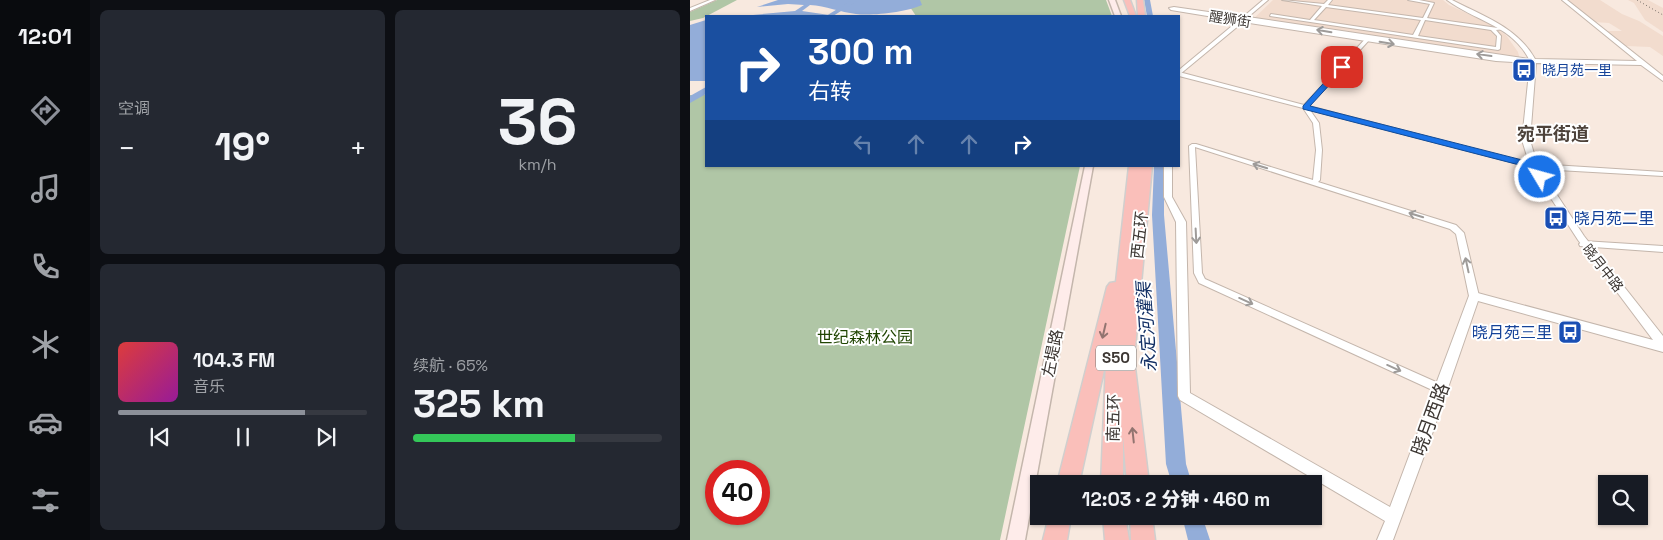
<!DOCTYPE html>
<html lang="zh">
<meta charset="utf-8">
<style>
:root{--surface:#171b24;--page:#242831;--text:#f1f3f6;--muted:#9ea1a6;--line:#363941;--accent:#8c9099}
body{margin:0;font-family:"Space Grotesk","Noto Sans SC",sans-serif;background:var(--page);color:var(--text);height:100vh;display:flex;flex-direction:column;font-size:19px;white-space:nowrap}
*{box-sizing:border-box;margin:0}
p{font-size:16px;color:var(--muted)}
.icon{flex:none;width:28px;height:28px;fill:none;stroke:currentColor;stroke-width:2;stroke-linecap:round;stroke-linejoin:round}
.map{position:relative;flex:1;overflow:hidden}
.details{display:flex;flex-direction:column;gap:10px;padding:10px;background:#0d0f14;width:600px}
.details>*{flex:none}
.banner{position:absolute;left:15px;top:15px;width:475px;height:152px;border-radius:0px;box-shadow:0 1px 4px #0004;background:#1a4fa0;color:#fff;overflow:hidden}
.tools{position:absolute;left:908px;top:475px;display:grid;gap:10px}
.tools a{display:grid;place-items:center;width:50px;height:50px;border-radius:0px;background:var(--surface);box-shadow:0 1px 4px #0004;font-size:25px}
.speed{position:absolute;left:15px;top:460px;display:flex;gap:10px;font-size:25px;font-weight:700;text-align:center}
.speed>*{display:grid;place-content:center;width:65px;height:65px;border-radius:50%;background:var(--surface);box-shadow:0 1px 4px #0004;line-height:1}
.speed .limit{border:8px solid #d22;background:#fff;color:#111}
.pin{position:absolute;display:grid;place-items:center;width:42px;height:42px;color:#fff;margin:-21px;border-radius:10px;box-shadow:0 2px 8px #0006}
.me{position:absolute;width:55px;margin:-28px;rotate:307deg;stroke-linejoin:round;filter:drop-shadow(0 0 4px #0008)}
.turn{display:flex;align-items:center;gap:18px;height:105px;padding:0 20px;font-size:22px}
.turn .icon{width:65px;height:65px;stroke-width:2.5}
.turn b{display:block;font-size:35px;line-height:42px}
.lanes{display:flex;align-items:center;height:48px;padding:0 20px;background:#0003;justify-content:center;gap:25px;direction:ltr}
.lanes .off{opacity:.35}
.big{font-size:38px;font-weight:800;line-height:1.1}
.details .tile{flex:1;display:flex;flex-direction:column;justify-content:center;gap:8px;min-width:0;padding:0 18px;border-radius:8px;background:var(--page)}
.details .dial{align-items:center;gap:0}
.dial b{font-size:65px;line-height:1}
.song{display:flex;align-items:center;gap:15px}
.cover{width:60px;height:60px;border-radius:8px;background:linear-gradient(135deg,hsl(0 70% 55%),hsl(300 70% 35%))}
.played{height:5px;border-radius:2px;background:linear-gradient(90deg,var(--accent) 75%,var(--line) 75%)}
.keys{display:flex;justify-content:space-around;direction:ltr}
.heat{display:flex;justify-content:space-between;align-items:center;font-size:28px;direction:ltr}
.charge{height:8px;border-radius:4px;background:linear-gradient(90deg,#34c759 65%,var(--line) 0)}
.details .tiles{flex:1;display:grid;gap:10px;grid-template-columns:repeat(2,1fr)}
.trip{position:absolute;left:340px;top:475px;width:292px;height:50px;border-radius:0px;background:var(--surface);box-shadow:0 1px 4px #0004;font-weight:800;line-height:50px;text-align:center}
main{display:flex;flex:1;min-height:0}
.tabs{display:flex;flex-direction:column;width:90px;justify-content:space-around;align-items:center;background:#090b0e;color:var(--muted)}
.tabs .icon{width:35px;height:35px}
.tabs .active{color:var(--accent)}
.tabs b{font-size:22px;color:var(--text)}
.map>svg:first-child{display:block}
</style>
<main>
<nav class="tabs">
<b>12:01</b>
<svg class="icon active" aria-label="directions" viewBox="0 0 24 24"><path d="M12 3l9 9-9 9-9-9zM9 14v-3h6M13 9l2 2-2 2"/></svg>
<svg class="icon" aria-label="music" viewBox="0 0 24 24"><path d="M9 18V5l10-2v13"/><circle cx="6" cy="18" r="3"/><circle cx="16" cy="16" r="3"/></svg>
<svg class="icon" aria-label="phone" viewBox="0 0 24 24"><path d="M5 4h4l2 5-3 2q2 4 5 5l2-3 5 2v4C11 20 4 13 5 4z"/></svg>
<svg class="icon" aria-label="climate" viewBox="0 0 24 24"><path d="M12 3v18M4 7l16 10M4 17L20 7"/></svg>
<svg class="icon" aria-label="car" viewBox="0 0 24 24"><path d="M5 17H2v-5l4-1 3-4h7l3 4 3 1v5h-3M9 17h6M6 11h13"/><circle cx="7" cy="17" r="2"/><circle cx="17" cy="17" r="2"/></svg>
<svg class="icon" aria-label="filters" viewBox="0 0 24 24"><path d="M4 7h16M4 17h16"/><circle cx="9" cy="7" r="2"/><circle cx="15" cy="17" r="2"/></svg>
</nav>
<section class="details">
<div class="tiles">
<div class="tile"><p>空调</p>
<div class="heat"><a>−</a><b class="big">19°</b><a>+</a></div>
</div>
<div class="tile dial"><b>36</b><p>km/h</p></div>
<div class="tile">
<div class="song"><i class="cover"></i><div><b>104.3 FM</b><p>音乐</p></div></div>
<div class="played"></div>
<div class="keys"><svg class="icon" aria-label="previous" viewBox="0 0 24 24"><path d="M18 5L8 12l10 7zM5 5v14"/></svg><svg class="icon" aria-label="pause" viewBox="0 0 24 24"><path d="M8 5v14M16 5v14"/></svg><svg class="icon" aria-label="next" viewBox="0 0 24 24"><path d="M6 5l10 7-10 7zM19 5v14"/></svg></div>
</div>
<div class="tile"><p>续航 · 65%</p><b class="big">325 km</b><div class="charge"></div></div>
</div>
</section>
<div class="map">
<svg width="973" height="540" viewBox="0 0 973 540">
<rect width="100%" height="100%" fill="#f8e9df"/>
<!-- built -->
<g fill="#f2dcce">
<polygon points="583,0 753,0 759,5 796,22 816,35 828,52 831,63 560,22"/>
<polygon points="876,0 910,0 932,14 949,21 973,36 973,56 960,47 936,46 914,31 932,31 919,23 904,22"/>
<polygon points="938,0 958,0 973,8 973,32 955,20 944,3"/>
</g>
<!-- green -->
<g fill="#b0c6a6" fill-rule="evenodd">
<polygon points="27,0 47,0 13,18 0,21 0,12"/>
<polygon points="228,0 416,0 422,16 226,16 220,7"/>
<path d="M0,95H16V166H390L310,540H0ZM26,471H69V514H26Z"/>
</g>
<!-- water -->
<g fill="#93add9">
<path d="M88,0H230L232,5C217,12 183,16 166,14C150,12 136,6 120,5L112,11L146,16H52L105,11L114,5L98,4L67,7Z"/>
<polygon points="16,20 16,81 0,81 0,25"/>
</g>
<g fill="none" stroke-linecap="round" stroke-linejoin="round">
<!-- river -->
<g fill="#93add9" fill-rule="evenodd">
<polygon points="162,0 169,0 143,16 136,16"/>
<polygon points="454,0 460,0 463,16 457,16"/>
<polygon points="16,87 16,94 0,103 0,96"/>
<polygon points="464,166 474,166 474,215 496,464 502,484 482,484 476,464 462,215"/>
<polygon points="492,516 512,516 520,540 498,540"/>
</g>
<!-- minor casing -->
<g stroke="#c4b6ac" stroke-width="2">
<g id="minor">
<polygon points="20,0 25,0 0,11 0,8"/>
<path d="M592,0L634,4L638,0H642L638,5L733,18L740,4L718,0H729L744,3L737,18L815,29L806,30L811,36L810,49L808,50L580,16L581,14L620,20L632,6ZM636,7L731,20L723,35L624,20ZM735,20L801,30L807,36L806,47L728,36Z"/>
<polygon points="677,37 681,38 619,106 846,165 847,166 844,168 620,110 629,123 632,150 630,180 628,182 766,225 774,233 789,296 787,298 781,298 779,296 766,234 760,229 505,147 512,273 515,279 755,386 756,389 755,392 751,394 509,283 504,273 499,146 502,144 506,144 623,180 626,150 623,123 613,108 489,76 489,72 614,105"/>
<polygon points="893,241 973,246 973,252 890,246 889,244"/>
</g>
</g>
<!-- tertiary casing -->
<g stroke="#c4b6ac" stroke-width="2">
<path id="tertiary" d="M573,0H578L558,17L839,59C821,25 785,21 757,0H762C793,16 827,27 845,59L947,61L872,0H877L973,76V81L951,65L846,63L840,140L847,164L973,172V176L850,169L894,236L973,336V352L788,301L741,437L703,540H687L695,521L490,400L488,396L486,222L474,197V166H482V197L496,222L500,393L700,507L780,293L784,292L963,340L888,240L840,166L832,140L840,63L806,61L553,22L489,75V70L548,21L481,10L479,8L484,7L553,17Z"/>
</g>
<!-- secondary casing -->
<g stroke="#c4b6ac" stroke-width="3">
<g id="secondary">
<polygon points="419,0 425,0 431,16 425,16"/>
<polygon points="395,166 403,166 335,540 317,540"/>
</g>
</g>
<!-- motorway casing -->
<g stroke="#d0cfce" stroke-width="3">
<g id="motorway">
<polygon points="434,0 440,0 446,16 440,16"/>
<polygon points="447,0 453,0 455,16 448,16"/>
<polygon points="439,166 462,166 444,359 459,484 437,484 433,435 433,484 411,484 416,361 389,484 367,484 417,287 420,283 426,282"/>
<polygon points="359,516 381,516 377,540 353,540"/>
<polygon points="413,516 435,516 439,540 415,540"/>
<polygon points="440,516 462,516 465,540 441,540"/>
</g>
</g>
<!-- minor -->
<use href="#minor" fill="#fff" fill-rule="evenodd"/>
<!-- tertiary -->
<use href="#tertiary" fill="#fff" fill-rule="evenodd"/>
<!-- secondary -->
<use href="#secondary" fill="#feecea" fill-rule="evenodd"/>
<!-- motorway -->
<use href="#motorway" fill="#fabfba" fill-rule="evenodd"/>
<!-- rail -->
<polyline stroke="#78706a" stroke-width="1" stroke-dasharray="1 2.5" stroke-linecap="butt" points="947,0 973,15"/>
</g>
<!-- one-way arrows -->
<defs><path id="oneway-shaft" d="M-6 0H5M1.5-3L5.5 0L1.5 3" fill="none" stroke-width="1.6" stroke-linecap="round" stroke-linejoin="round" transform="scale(1.25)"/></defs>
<g stroke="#9e9b99">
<use href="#oneway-shaft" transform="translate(634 31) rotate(-171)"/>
<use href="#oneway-shaft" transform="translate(697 43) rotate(9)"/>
<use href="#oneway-shaft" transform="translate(794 55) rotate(-172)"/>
<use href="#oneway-shaft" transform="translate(570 166) rotate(-163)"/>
<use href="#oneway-shaft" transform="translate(726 215) rotate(-163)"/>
<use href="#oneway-shaft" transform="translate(506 236) rotate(87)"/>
<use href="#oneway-shaft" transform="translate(777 265) rotate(-102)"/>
<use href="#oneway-shaft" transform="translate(556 301) rotate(24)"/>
<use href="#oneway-shaft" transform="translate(704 368) rotate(24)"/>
</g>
<g stroke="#927470">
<use href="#oneway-shaft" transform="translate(414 331) rotate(103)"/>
<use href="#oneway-shaft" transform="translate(443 435) rotate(-96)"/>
</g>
<!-- route -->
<polygon fill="#1a73e8" stroke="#114b97" points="650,65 656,67 620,106 848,164 855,177 850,179 847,179 841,168 613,109 613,106"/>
<!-- icons -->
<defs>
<g id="bus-square" transform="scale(1.25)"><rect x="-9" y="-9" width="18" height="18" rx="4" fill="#1a4fb4" stroke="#fff"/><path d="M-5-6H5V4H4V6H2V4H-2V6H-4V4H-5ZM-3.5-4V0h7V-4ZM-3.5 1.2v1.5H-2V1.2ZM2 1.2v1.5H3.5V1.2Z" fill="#fff"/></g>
</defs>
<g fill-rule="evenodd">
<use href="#bus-square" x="834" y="70"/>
<use href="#bus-square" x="866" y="218"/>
<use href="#bus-square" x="880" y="332"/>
</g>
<g text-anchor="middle" stroke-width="4" stroke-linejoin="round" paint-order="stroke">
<!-- far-street labels -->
<g font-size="14" fill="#3d3733" stroke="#fff">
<text transform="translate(540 19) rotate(9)" y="5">醒狮街</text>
<text transform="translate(913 268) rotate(52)" y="5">晓月中路</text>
</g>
<!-- far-transit labels -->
<g font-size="14" fill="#164399" stroke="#fff" text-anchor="start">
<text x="852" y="75">晓月苑一里</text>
</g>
<!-- shield labels -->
<rect fill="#fff" stroke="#777370" stroke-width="1" x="406" y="345.5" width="40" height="25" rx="4"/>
<g font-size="15" font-weight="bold" fill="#3d3733">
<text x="426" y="363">S50</text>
</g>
<!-- transit labels -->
<g font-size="16" fill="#164399" stroke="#fff" text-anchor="start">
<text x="884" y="224">晓月苑二里</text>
<text x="862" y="338" text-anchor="end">晓月苑三里</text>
</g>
<!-- street labels -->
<g font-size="16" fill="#3d3733" stroke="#fff">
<text transform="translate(449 235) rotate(-84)" y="6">西五环</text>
<text transform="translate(362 353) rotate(-79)" y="6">左堤路</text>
<text transform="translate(423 418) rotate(-89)" y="6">南五环</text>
</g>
<!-- park labels -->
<g font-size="16" fill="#204502" stroke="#fff">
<text x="175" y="343">世纪森林公园</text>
</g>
<!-- far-district labels -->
<g font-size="18" font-weight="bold" fill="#4d423a" stroke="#fff">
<text x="863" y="140">宛平街道</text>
</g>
<!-- water labels -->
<g font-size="18" font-style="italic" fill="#122f64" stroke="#fff">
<text transform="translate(457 327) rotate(-94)" y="6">永定河灌渠</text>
</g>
<!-- near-street labels -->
<g font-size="19" fill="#3d3733" stroke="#fff">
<text transform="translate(740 419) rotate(-70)" y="7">晓月西路</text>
</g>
</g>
</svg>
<div class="tools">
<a><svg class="icon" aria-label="search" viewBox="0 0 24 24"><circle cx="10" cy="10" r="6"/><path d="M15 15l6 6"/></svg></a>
</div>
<div class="speed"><div class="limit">40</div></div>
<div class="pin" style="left:652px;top:67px;background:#d93025"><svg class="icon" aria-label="arrive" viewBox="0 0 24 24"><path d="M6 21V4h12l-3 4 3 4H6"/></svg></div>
<svg class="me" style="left:850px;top:177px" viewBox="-20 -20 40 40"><circle r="17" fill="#1a73e8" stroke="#fff" stroke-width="3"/><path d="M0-11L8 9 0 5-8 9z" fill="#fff"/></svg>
<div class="trip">12:03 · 2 分钟 · 460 m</div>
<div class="banner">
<div class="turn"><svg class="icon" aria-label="right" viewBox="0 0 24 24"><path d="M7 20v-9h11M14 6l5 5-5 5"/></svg><div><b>300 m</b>右转</div></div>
<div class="lanes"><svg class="icon off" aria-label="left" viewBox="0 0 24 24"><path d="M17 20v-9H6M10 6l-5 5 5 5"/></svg><svg class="icon off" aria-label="ahead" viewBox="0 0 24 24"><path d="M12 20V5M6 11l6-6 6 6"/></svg><svg class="icon off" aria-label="ahead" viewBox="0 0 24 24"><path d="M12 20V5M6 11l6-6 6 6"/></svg><svg class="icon" aria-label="right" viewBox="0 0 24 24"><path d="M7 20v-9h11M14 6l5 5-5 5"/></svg></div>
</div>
</div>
</main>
